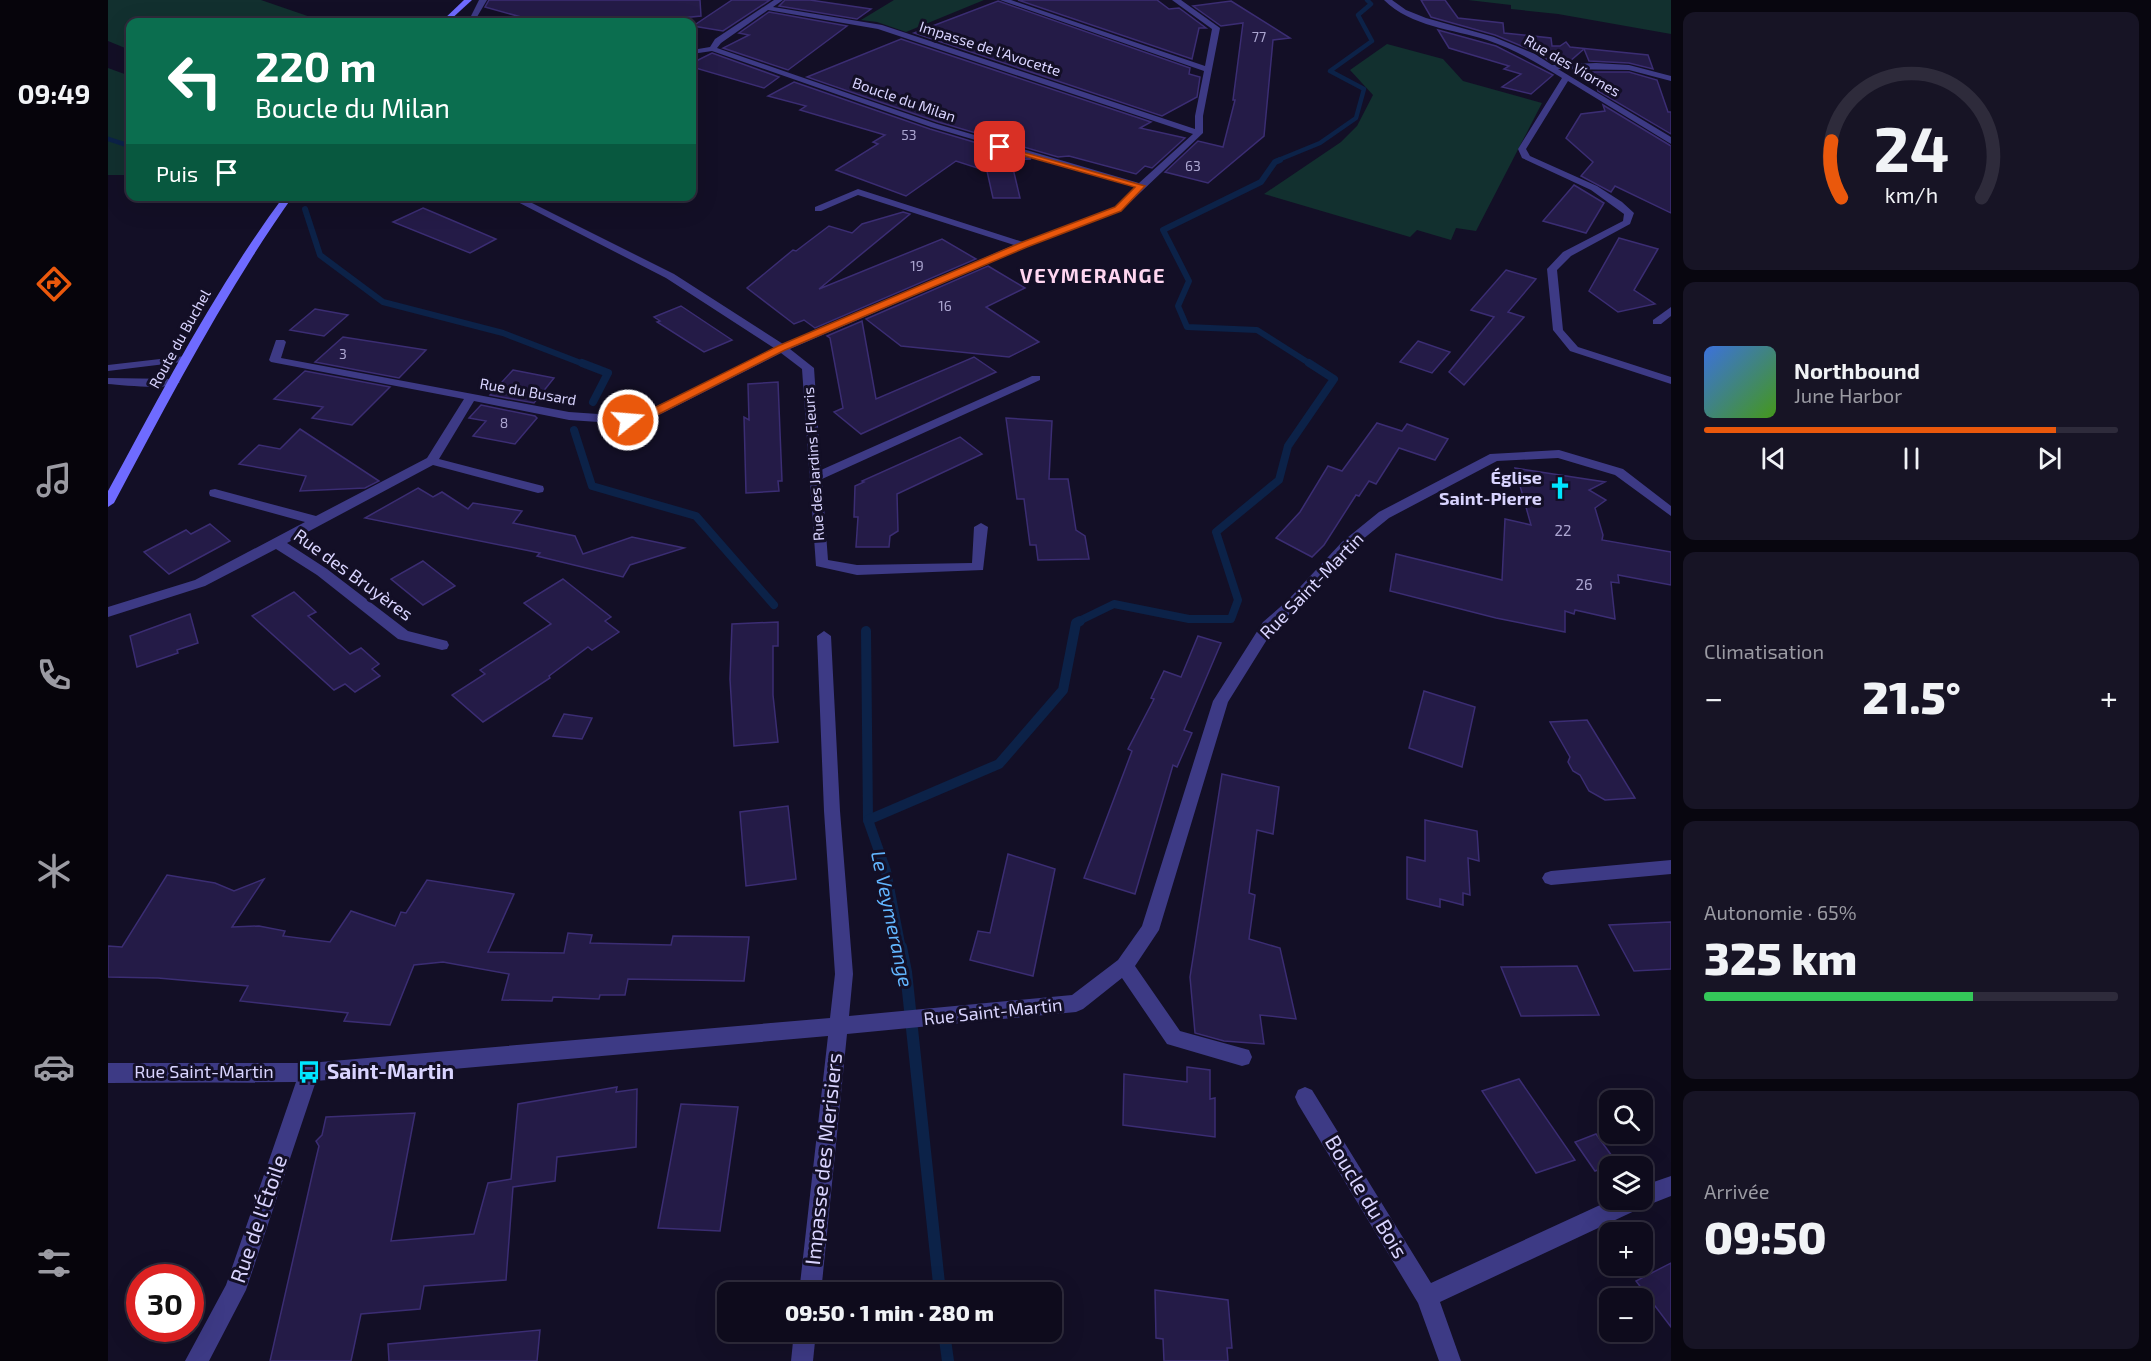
<!DOCTYPE html>
<html lang="fr">
<meta charset="utf-8">
<style>
:root{--surface:#0e0b1c;--page:#171425;--text:#f1f3f6;--muted:#9b9ba3;--line:#2e2b3b;--accent:#ea580c}
body{margin:0;font-family:"Exo 2",sans-serif;background:var(--page);color:var(--text);height:100vh;display:flex;flex-direction:column;font-size:22px;white-space:nowrap}
*{box-sizing:border-box;margin:0}
p{font-size:20px;color:var(--muted)}
.icon{flex:none;width:33px;height:33px;fill:none;stroke:currentColor;stroke-width:2;stroke-linecap:round;stroke-linejoin:round}
.map{position:relative;flex:1;overflow:hidden}
.side{display:flex;flex-direction:column;gap:12px;padding:12px;background:#08060f;width:480px}
.side>*{flex:none}
.hud{position:absolute;left:18px;top:18px;width:570px;height:183px;border-radius:12px;box-shadow:0 6px 24px #0002,0 0 0 2px var(--line);background:#0b6e4f;color:#fff;overflow:hidden}
.controls{position:absolute;left:1491px;top:1090px;display:grid;gap:12px}
.controls a{display:grid;place-items:center;width:54px;height:54px;border-radius:12px;background:var(--surface);box-shadow:0 6px 24px #0002,0 0 0 2px var(--line);font-size:30px}
.speed{position:absolute;left:18px;top:1264px;display:flex;gap:12px;font-size:30px;font-weight:700;text-align:center}
.speed>*{display:grid;place-content:center;width:78px;height:78px;border-radius:50%;background:var(--surface);box-shadow:0 6px 24px #0002,0 0 0 2px var(--line);line-height:1}
.speed .limit{border:9px solid #d22;background:#fff;color:#111}
.pin{position:absolute;display:grid;place-items:center;width:51px;height:51px;color:#fff;margin:-26px;border-radius:12px;box-shadow:0 3px 9px #0006}
.me{position:absolute;width:66px;margin:-33px;rotate:73deg;stroke-linejoin:round;filter:drop-shadow(0 0 4px #0008)}
.turn{display:flex;align-items:center;gap:21px;height:126px;padding:0 30px;font-size:27px}
.turn .icon{width:78px;height:78px;stroke-width:2.5}
.turn b{display:block;font-size:42px;line-height:51px}
.then{display:flex;align-items:center;height:57px;padding:0 30px;background:#0003;gap:12px;font-size:22px}
.big{font-size:45px;font-weight:800;line-height:1.1}
.side .widget{flex:1;display:flex;flex-direction:column;justify-content:center;gap:9px;min-width:0;padding:0 21px;border-radius:12px;background:var(--page)}
.side .dial{align-items:center;gap:0}
.dial svg{height:156px;overflow:visible;fill:none;stroke:var(--line);stroke-width:7;stroke-linecap:round;text-anchor:middle}
.dial text{fill:var(--text);stroke:none}
.song{display:flex;align-items:center;gap:18px}
.cover{width:72px;height:72px;border-radius:9px;background:linear-gradient(135deg,hsl(220 70% 55%),hsl(100 70% 35%))}
.played{height:6px;border-radius:3px;background:linear-gradient(90deg,var(--accent) 85%,var(--line) 85%)}
.keys{display:flex;justify-content:space-around;direction:ltr}
.heat{display:flex;justify-content:space-between;align-items:center;font-size:33px;direction:ltr}
.charge{height:9px;border-radius:4px;background:linear-gradient(90deg,#34c759 65%,var(--line) 0)}
.trip{position:absolute;left:609px;top:1282px;width:345px;height:60px;border-radius:12px;background:var(--surface);box-shadow:0 6px 24px #0002,0 0 0 2px var(--line);font-weight:800;line-height:60px;text-align:center}
main{display:flex;flex:1;min-height:0}
.dock{display:flex;flex-direction:column;width:108px;justify-content:space-around;align-items:center;background:#06040b;color:var(--muted)}
.dock .icon{width:42px;height:42px}
.dock .on{color:var(--accent)}
.dock b{font-size:27px;color:var(--text)}
.map>svg:first-child{display:block}
</style>
<main>
<nav class="dock">
<b>09:49</b>
<svg class="icon on" aria-label="directions" viewBox="0 0 24 24"><path d="M12 3l9 9-9 9-9-9zM9 14v-3h6M13 9l2 2-2 2"/></svg>
<svg class="icon" aria-label="music" viewBox="0 0 24 24"><path d="M9 18V5l10-2v13"/><circle cx="6" cy="18" r="3"/><circle cx="16" cy="16" r="3"/></svg>
<svg class="icon" aria-label="phone" viewBox="0 0 24 24"><path d="M5 4h4l2 5-3 2q2 4 5 5l2-3 5 2v4C11 20 4 13 5 4z"/></svg>
<svg class="icon" aria-label="climate" viewBox="0 0 24 24"><path d="M12 3v18M4 7l16 10M4 17L20 7"/></svg>
<svg class="icon" aria-label="car" viewBox="0 0 24 24"><path d="M5 17H2v-5l4-1 3-4h7l3 4 3 1v5h-3M9 17h6M6 11h13"/><circle cx="7" cy="17" r="2"/><circle cx="17" cy="17" r="2"/></svg>
<svg class="icon" aria-label="filters" viewBox="0 0 24 24"><path d="M4 7h16M4 17h16"/><circle cx="9" cy="7" r="2"/><circle cx="15" cy="17" r="2"/></svg>
</nav>
<div class="map">
<svg width="1563" height="1361" viewBox="0 0 1563 1361">
<rect width="100%" height="100%" fill="#130f26"/>
<!-- green -->
<g fill="#12302f">
<polygon points="0,0 153,0 217,22 22,22 22,50 0,41"/>
<polygon points="786,0 876,0 798,32 769,22 753,20"/>
<polygon points="1360,0 1563,0 1563,34 1450,14 1403,9 1403,5"/>
<polygon points="1279,44 1335,59 1355,81 1434,103 1368,231 1348,228 1343,240 1309,230 1302,237 1156,194 1233,142 1249,126 1265,95 1242,70"/>
<polygon points="0,68 22,76 22,175 0,175"/>
</g>
<g fill="none" stroke-linecap="round" stroke-linejoin="round">
<!-- stream-far4 -->
<g stroke="#0c2248" stroke-width="4.5">
<polyline points="0,139 22,146"/>
<polyline points="1168,161 1212,143 1248,118 1256,89 1222,71 1264,41 1250,15 1263,4 1259,0"/>
</g>
<!-- stream-far3 -->
<g stroke="#0c2248" stroke-width="6">
<polyline points="1172,160 1167,162 1153,182 1055,230 1081,281 1070,306 1079,327 1149,330 1204,365"/>
<polyline points="197,209 212,255 275,302 395,333 478,365"/>
</g>
<!-- stream-far2 -->
<g stroke="#0c2248" stroke-width="8">
<polyline points="474,363 500,373 485,402"/>
<polyline points="466,430 484,486 588,516 666,605"/>
<polyline points="969,622 1006,604 1081,619 1123,619 1130,600 1108,532 1171,480 1180,446 1226,379 1201,363"/>
</g>
<!-- stream-far1 -->
<g stroke="#0c2248" stroke-width="10">
<polyline points="758,631 760,820"/>
<polyline points="793,949 778,871 760,820 891,764 955,690 968,623 972,621"/>
</g>
<!-- stream -->
<g stroke="#0c2248" stroke-width="12">
<polyline points="793,947 798,972 832,1293"/>
<polyline points="836,1332 840,1361"/>
</g>
</g>
<!-- building -->
<g fill="#241b47" stroke="#3b2d73" stroke-width="1.5">
<polygon points="381,0 592,0 593,16 532,22 431,22 377,7"/>
<polygon points="624,0 662,0 615,31 585,26"/>
<polygon points="677,0 702,0 763,9 749,19 671,6"/>
<polygon points="910,0 1049,0 1061,9 1071,8 1098,28 1091,28 1084,59"/>
<polygon points="1313,0 1337,0 1350,18 1395,23 1396,33 1443,38 1444,46 1452,46 1458,42 1462,47 1540,55 1545,69 1521,63 1481,61 1476,49 1461,62 1445,63 1428,52 1387,35 1323,17"/>
<polygon points="890,1 1082,68 1081,74 1092,77 1089,97 1054,116 806,33"/>
<polygon points="1123,1 1182,38 1165,40 1156,136 1100,183 1057,172 1090,141 1115,147 1127,100 1125,100 1135,23 1113,26 1085,6"/>
<polygon points="661,12 739,26 680,70 615,48 641,35 631,33"/>
<polygon points="1330,30 1388,46 1445,75 1423,94 1394,87 1413,74 1396,69 1401,66 1341,48"/>
<polygon points="793,39 1043,122 1032,128 1077,138 1044,168 1037,166 1028,174 961,156 950,157 830,122 699,77"/>
<polygon points="604,53 671,77 656,88 584,67 584,63"/>
<polygon points="1484,72 1521,72 1549,80 1560,112 1563,112 1563,134 1490,91"/>
<polygon points="686,82 822,129 923,159 903,160 912,198 885,198 879,171 848,161 798,196 728,170 770,144 765,142 777,135 692,110 698,106 660,96"/>
<polygon points="1495,105 1563,146 1563,213 1507,186 1503,192 1473,176 1485,162 1458,138 1473,114 1497,111"/>
<polygon points="1466,185 1496,203 1478,233 1435,221"/>
<polygon points="315,208 341,219 388,239 362,253 285,222"/>
<polygon points="795,212 802,214 711,289 834,239 868,259 707,328 696,320 686,324 639,288 685,250 688,251 721,226 744,233 754,224"/>
<polygon points="1511,238 1550,249 1526,290 1547,304 1510,312 1481,291"/>
<polygon points="880,266 917,288 878,307 931,342 901,357 793,346 758,319"/>
<polygon points="1398,270 1428,279 1400,312 1416,317 1356,385 1341,372 1386,317 1363,310"/>
<polygon points="573,306 624,340 596,352 549,322 552,321 546,317"/>
<polygon points="207,309 240,315 216,336 182,330"/>
<polygon points="754,321 768,399 866,357 888,372 753,434 726,412 735,408 722,338 719,336"/>
<polygon points="235,337 318,350 291,378 207,362"/>
<polygon points="1310,341 1342,352 1324,373 1292,362"/>
<polygon points="405,370 446,378 426,403 382,395"/>
<polygon points="197,371 282,387 244,425 204,418 215,407 166,399"/>
<polygon points="670,382 674,481 670,481 671,491 638,493 636,417 641,420 640,384"/>
<polygon points="373,405 427,416 429,418 407,444 365,436 378,421 361,418"/>
<polygon points="898,418 944,421 941,479 960,479 968,530 977,536 981,559 930,560 928,545 922,545 916,499 909,499"/>
<polygon points="1269,423 1294,431 1299,424 1340,439 1327,460 1291,448 1268,484 1261,481 1251,496 1248,495 1216,545 1204,557 1168,538 1192,512 1220,466 1234,471"/>
<polygon points="192,429 271,481 257,488 192,491 198,476 131,464 151,445 172,449"/>
<polygon points="852,437 874,454 789,494 790,531 782,536 781,547 748,547 750,517 746,517 747,486 756,482 754,481"/>
<polygon points="1407,468 1497,482 1481,490 1498,500 1487,508 1495,535 1494,540 1563,552 1563,585 1510,575 1511,583 1503,582 1507,619 1467,610 1466,614 1457,611 1457,632 1388,618 1282,591 1288,554 1394,580 1397,519 1423,525"/>
<polygon points="310,488 325,497 334,492 360,509 365,503 414,511 405,523 467,536 475,554 524,537 576,548 522,565 515,577 429,556 432,553 257,518"/>
<polygon points="102,524 122,541 61,574 36,552 78,530 83,534"/>
<polygon points="315,561 347,586 315,605 283,579"/>
<polygon points="455,579 503,617 497,621 511,632 484,650 480,647 441,676 442,678 375,722 344,695 377,674 372,670 443,624 416,603"/>
<polygon points="186,592 208,612 200,616 242,654 253,648 271,664 264,669 272,676 247,692 237,684 226,690 144,616"/>
<polygon points="82,614 90,643 69,650 70,653 29,667 22,636"/>
<polygon points="670,622 670,646 665,646 665,695 670,742 626,746 622,679 624,624"/>
<polygon points="1090,636 1113,643 1076,730 1084,733 1069,767 1065,765 1027,894 976,878 1024,751 1020,749 1046,699 1043,698 1056,671 1073,677"/>
<polygon points="1316,691 1367,707 1354,767 1301,748"/>
<polygon points="456,714 484,718 474,739 445,736"/>
<polygon points="1479,720 1527,798 1497,800 1481,791 1472,775 1465,771 1460,762 1462,757 1442,722"/>
<polygon points="1114,774 1171,787 1165,834 1149,830 1141,893 1147,895 1141,939 1172,948 1188,1019 1152,1015 1156,1044 1116,1041 1087,1033 1082,977"/>
<polygon points="680,806 688,879 638,886 632,812"/>
<polygon points="1317,820 1369,831 1371,861 1360,858 1362,895 1355,893 1355,905 1332,899 1332,907 1299,899 1299,857 1317,861"/>
<polygon points="900,854 947,869 925,976 862,960 870,931 882,933"/>
<polygon points="59,875 107,883 126,891 156,879 124,927 151,926 177,931 175,936 222,942 243,911 287,926 293,912 298,913 319,880 406,894 380,952 456,953 460,933 484,935 482,943 563,945 565,936 641,937 636,981 520,979 517,995 492,995 491,999 445,997 444,1001 394,1000 401,974 335,962 306,965 282,1025 236,1021 240,1013 132,1001 140,986 50,978 0,977 0,946 14,947"/>
<polygon points="1563,922 1563,969 1526,971 1501,925"/>
<polygon points="1469,966 1491,1015 1413,1016 1393,967"/>
<polygon points="1079,1067 1102,1070 1102,1099 1107,1098 1107,1137 1015,1125 1016,1074 1079,1082"/>
<polygon points="1411,1079 1467,1160 1428,1173 1374,1091"/>
<polygon points="509,1087 508,1092 529,1089 528,1147 449,1157 447,1181 405,1187 398,1280 316,1286 312,1309 253,1314 243,1361 162,1361 206,1167 211,1146 208,1141 214,1135 218,1117 307,1113 283,1241 366,1234 380,1183 403,1179 410,1104"/>
<polygon points="573,1104 630,1107 612,1231 550,1228"/>
<polygon points="1488,1134 1509,1163 1487,1171 1467,1142"/>
<polygon points="1563,1263 1563,1327 1528,1281"/>
<polygon points="1047,1290 1120,1300 1124,1348 1119,1348 1120,1361 1056,1361 1055,1339 1048,1338"/>
<polygon points="432,1330 429,1361 281,1361 280,1344"/>
</g>
<g fill="none" stroke-linecap="round" stroke-linejoin="round">
<!-- minor -->
<g fill="#3d3a85" fill-rule="evenodd">
<polygon points="371,0 379,0 366,22 360,22"/>
<path d="M666,0H675L665,7L774,25L1087,129V116L1096,71L892,0H903L1097,66L1104,29L1064,0H1073L1112,28L1095,116V133L1013,211L919,247L682,349L706,368L713,470L924,376H932V380L714,479L720,560L749,565L864,563L866,527L873,523L880,527L875,570L749,575L708,566L694,369L673,353L551,415L520,424L461,420L366,401L331,459L435,486L436,489L435,492L430,493L325,465L179,543L219,569L300,631L339,641L341,645L339,649L334,650L290,639L209,575L168,549L97,586L0,617V607L87,580L197,522L102,496L101,493L102,490L107,489L208,516L319,458L356,399L163,362L161,360L168,340H176L178,342L173,358L461,412L519,416L543,409L666,348L558,278L398,196H410L566,274L675,344L906,245L750,195L713,211H707V207L750,189L915,242L1007,207L1027,187L823,127L604,51L584,54V50L602,47L607,39ZM660,10L770,29L1085,134L1031,183L829,124L609,48L613,43Z"/>
<path d="M1276,0H1284L1298,10L1318,18L1386,37L1427,54L1444,65L1488,63L1521,65L1563,76V81L1521,70L1450,69L1563,137V144L1460,81L1418,149L1422,156L1489,186L1514,202L1526,213L1522,224L1463,256L1449,270L1455,330L1470,347L1563,377V384L1462,351L1445,330L1439,269L1455,252L1515,221L1516,214L1483,190L1414,158L1410,149L1454,78C1430,63 1406,49 1379,40C1345,29 1303,27 1276,0Z"/>
<polygon points="1563,307 1563,316 1553,324 1545,324 1545,320"/>
<polygon points="78,356 82,357 82,361 0,371 0,365"/>
<path d="M0,378L66,379L72,382C61,391 16,385 0,384Z"/>
<polygon points="1451,450 1515,469 1563,506 1563,516 1507,475 1450,458 1389,461 1281,518 1244,548 1189,607 1165,630 1120,702 1051,930 1027,966 1072,1031 1141,1050 1144,1057 1141,1064 1134,1066 1059,1044 1014,978 975,1009 968,1012 739,1034 713,1293 691,1293 720,1036 208,1081 138,1290 101,1361 77,1361 118,1285 188,1082 0,1083 0,1063 201,1063 722,1018 727,974 716,811 709,636 716,631 723,636 732,811 745,974 741,1016 964,995 1010,960 1034,926 1105,701 1155,622 1179,601 1234,542 1271,512 1382,454"/>
<polygon points="1563,860 1563,874 1443,885 1437,883 1434,878 1437,873 1443,871"/>
<polygon points="1197,1087 1204,1090 1323,1283 1503,1200 1534,1200 1534,1186 1563,1176 1563,1196 1535,1207 1332,1302 1353,1361 1331,1361 1310,1303 1190,1104 1187,1097 1190,1090"/>
<polygon points="686,1332 708,1332 705,1361 683,1361"/>
</g>
<!-- secondary -->
<g fill="#6f6bff" fill-rule="evenodd">
<polygon points="356,0 364,0 340,22 333,22"/>
<path d="M176,196H185C116,294 62,398 6,503L0,507V491C55,390 107,289 176,196Z"/>
</g>
</g>
<!-- route -->
<polygon fill="#ea580c" stroke="#983908" stroke-width="1.5" points="889,145 1037,186 1013,211 919,247 677,350 551,414 520,423 516,422 516,418 544,409 670,346 912,243 1007,207 1027,187 889,148"/>
<!-- icons -->
<defs>
<g id="church-bare" transform="scale(1.8)"><path d="M-1.2-6h2.4v3.5h3.3v2.4h-3.3V6h-2.4V-.1h-3.3v-2.4h3.3Z" fill="#00e5ff" stroke="#130f26" stroke-width="2.5" paint-order="stroke"/></g>
<g id="bus-bare" transform="scale(1.8)"><path d="M-5-6H5V4H4V6H2V4H-2V6H-4V4H-5ZM-3.5-4V0h7V-4ZM-3.5 1.2v1.5H-2V1.2ZM2 1.2v1.5H3.5V1.2Z" fill="#00e5ff" stroke="#130f26" stroke-width="2.5" paint-order="stroke"/></g>
</defs>
<g fill-rule="evenodd">
<use href="#church-bare" x="1452" y="488"/>
<use href="#bus-bare" x="201" y="1072"/>
</g>
<g text-anchor="middle" stroke-width="6" stroke-linejoin="round" paint-order="stroke">
<!-- far-number labels -->
<g font-size="14" fill="#aca6d1">
<text x="1151" y="42">77</text>
<text x="801" y="140">53</text>
<text x="1085" y="171">63</text>
<text x="809" y="271">19</text>
<text x="837" y="311">16</text>
<text x="235" y="359">3</text>
<text x="396" y="428">8</text>
</g>
<!-- far-street labels -->
<g font-size="15" fill="#d9d4ff" stroke="#130f26">
<text transform="translate(882 49) rotate(18)" y="5">Impasse de l'Avocette</text>
<text transform="translate(1464 66) rotate(30)" y="5">Rue des Viornes</text>
<text transform="translate(796 100) rotate(19)" y="5">Boucle du Milan</text>
<text transform="translate(72 339) rotate(-61)" y="5">Route du Buchel</text>
<text transform="translate(420 392) rotate(10)" y="5">Rue du Busard</text>
<text transform="translate(706 464) rotate(-94)" y="5">Rue des Jardins Fleuris</text>
</g>
<!-- number labels -->
<g font-size="15" fill="#aca6d1">
<text x="1455" y="536">22</text>
<text x="1476" y="590">26</text>
</g>
<!-- poi labels -->
<g font-size="18" font-weight="bold" fill="#d9d4ff" stroke="#130f26" text-anchor="end">
<text x="1434" y="484">Église<tspan x="1434" dy="21">Saint-Pierre</tspan></text>
</g>
<!-- street labels -->
<g font-size="18" fill="#d9d4ff" stroke="#130f26">
<text transform="translate(245 575) rotate(36)" y="6">Rue des Bruyères</text>
<text transform="translate(1204 586) rotate(-46)" y="6">Rue Saint-Martin</text>
<text transform="translate(885 1012) rotate(-6)" y="6">Rue Saint-Martin</text>
<text x="96" y="1078">Rue Saint-Martin</text>
</g>
<!-- far-district labels -->
<g font-size="20" font-weight="bold" letter-spacing="1.5" fill="#ffd6f0" stroke="#130f26">
<text x="985" y="283">VEYMERANGE</text>
</g>
<!-- water labels -->
<g font-size="20" font-style="italic" fill="#62b6ff" stroke="#130f26">
<text transform="translate(784 919) rotate(78)" y="7">Le Veymerange</text>
</g>
<!-- near-poi labels -->
<g font-size="21" font-weight="bold" fill="#d9d4ff" stroke="#130f26" text-anchor="start">
<text x="219" y="1079">Saint-Martin</text>
</g>
<!-- near-street labels -->
<g font-size="21" fill="#d9d4ff" stroke="#130f26">
<text transform="translate(716 1159) rotate(-84)" y="7">Impasse des Merisiers</text>
<text transform="translate(1258 1197) rotate(59)" y="7">Boucle du Bois</text>
<text transform="translate(151 1219) rotate(-71)" y="7">Rue de l'Étoile</text>
</g>
</g>
</svg>
<div class="controls">
<a><svg class="icon" aria-label="search" viewBox="0 0 24 24"><circle cx="10" cy="10" r="6"/><path d="M15 15l6 6"/></svg></a>
<a><svg class="icon" aria-label="layers" viewBox="0 0 24 24"><path d="M12 4l9 5-9 5-9-5zM3 14l9 5 9-5"/></svg></a>
<a>+</a>
<a>−</a>
</div>
<div class="speed"><div class="limit">30</div></div>
<div class="pin" style="left:892px;top:147px;background:#d93025"><svg class="icon" aria-label="arrive" viewBox="0 0 24 24"><path d="M6 21V4h12l-3 4 3 4H6"/></svg></div>
<svg class="me" style="left:520px;top:420px" viewBox="-20 -20 40 40"><circle r="17" fill="#ea580c" stroke="#fff" stroke-width="3"/><path d="M0-11L8 9 0 5-8 9z" fill="#fff"/></svg>
<div class="trip">09:50 · 1 min · 280 m</div>
<div class="hud">
<div class="turn"><svg class="icon" aria-label="left" viewBox="0 0 24 24"><path d="M17 20v-9H6M10 6l-5 5 5 5"/></svg><div><b>220 m</b>Boucle du Milan</div></div>
<div class="then">Puis<svg class="icon" aria-label="arrive" viewBox="0 0 24 24"><path d="M6 21V4h12l-3 4 3 4H6"/></svg></div>
</div>
</div>
<section class="side">
<div class="widget dial"><svg viewBox="0 0 100 80">
<path d="M14 69A42 42 0 1 1 86 69"/>
<path d="M14 69A42 42 0 0 1 9 40" stroke="#ea580c"/>
<text x="50" y="56" font-size="32" font-weight="700">24</text>
<text x="50" y="72" font-size="11">km/h</text>
</svg></div>
<div class="widget">
<div class="song"><i class="cover"></i><div><b>Northbound</b><p>June Harbor</p></div></div>
<div class="played"></div>
<div class="keys"><svg class="icon" aria-label="previous" viewBox="0 0 24 24"><path d="M18 5L8 12l10 7zM5 5v14"/></svg><svg class="icon" aria-label="pause" viewBox="0 0 24 24"><path d="M8 5v14M16 5v14"/></svg><svg class="icon" aria-label="next" viewBox="0 0 24 24"><path d="M6 5l10 7-10 7zM19 5v14"/></svg></div>
</div>
<div class="widget"><p>Climatisation</p>
<div class="heat"><a>−</a><b class="big">21.5°</b><a>+</a></div>
</div>
<div class="widget"><p>Autonomie · 65%</p><b class="big">325 km</b><div class="charge"></div></div>
<div class="widget"><p>Arrivée</p><b class="big">09:50</b></div>
</section>
</main>
